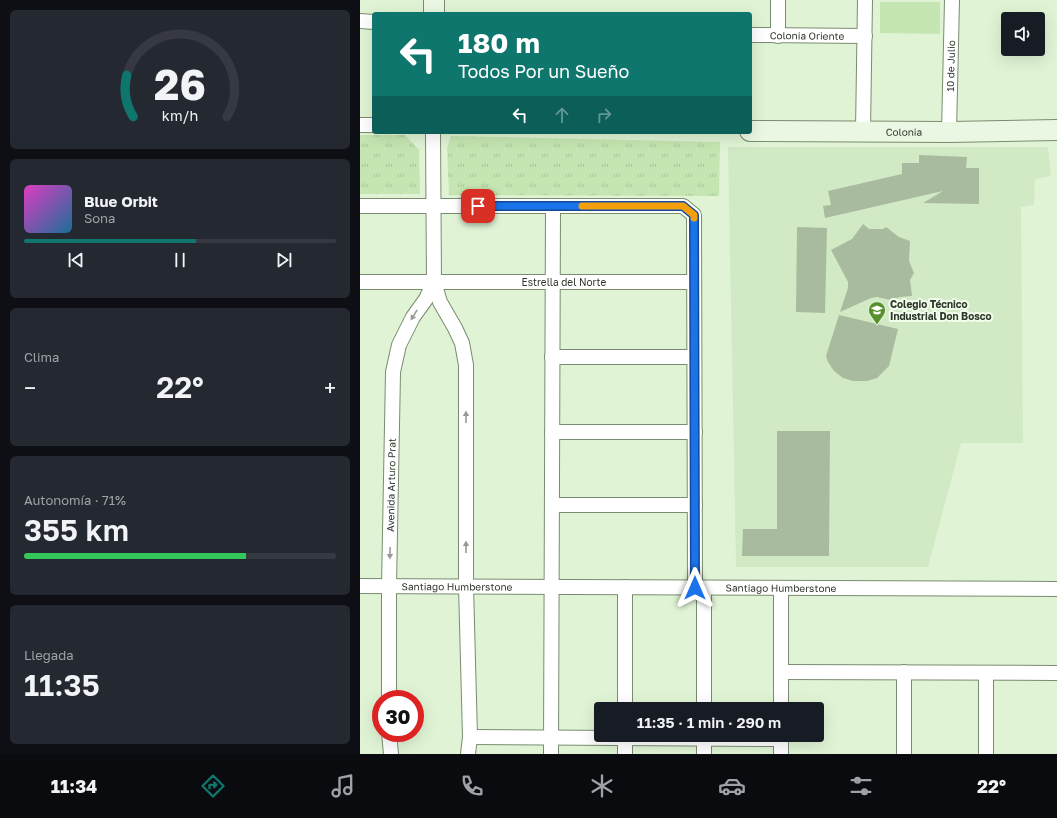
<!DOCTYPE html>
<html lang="es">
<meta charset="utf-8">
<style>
:root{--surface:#171b24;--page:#242831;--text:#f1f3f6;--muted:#9ea1a6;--line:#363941;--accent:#0f766e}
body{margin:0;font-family:"Golos Text",sans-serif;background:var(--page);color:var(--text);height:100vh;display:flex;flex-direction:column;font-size:15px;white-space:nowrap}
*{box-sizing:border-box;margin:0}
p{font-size:13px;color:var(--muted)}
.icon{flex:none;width:22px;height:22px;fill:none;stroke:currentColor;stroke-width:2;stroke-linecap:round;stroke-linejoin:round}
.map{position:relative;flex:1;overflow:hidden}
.details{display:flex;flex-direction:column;gap:10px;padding:10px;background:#0d0f14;width:360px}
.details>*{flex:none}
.top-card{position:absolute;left:12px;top:12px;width:380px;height:122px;border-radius:4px;box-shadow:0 4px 16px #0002;background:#0f766e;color:#fff;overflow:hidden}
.controls{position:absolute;left:641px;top:12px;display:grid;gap:8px}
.controls a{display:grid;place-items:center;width:44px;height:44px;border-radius:4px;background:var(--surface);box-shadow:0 4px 16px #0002;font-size:20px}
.speed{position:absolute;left:12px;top:690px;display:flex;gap:8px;font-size:20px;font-weight:700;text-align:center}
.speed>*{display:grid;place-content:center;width:52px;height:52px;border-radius:50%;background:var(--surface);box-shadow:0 4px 16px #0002;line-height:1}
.speed .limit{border:6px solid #d22;background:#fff;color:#111}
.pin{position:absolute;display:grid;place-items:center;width:34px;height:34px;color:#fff;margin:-17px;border-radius:8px;box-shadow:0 2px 6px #0006}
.me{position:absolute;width:44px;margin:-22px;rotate:0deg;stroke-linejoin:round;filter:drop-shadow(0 0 3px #0008)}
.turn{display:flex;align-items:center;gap:14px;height:84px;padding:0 20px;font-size:18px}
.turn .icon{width:52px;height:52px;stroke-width:2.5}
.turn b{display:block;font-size:28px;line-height:34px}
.lanes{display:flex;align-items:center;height:38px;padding:0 20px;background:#0003;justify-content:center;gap:20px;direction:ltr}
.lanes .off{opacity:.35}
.big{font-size:30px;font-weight:600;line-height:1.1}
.details .widget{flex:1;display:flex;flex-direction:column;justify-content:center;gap:6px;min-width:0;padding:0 14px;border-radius:6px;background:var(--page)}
.details .dial{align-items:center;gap:0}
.dial svg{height:104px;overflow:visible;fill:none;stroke:var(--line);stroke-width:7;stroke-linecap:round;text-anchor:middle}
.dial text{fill:var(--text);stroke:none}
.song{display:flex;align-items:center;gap:12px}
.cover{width:48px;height:48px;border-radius:6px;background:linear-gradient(135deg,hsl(310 70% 55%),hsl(200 70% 35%))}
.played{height:4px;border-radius:2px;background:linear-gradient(90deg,var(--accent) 55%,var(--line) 55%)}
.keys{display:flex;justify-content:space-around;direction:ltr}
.heat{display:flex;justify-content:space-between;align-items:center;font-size:22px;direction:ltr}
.charge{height:6px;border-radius:3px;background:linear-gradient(90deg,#34c759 71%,var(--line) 0)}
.trip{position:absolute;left:234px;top:702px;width:230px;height:40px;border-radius:4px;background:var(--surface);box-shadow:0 4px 16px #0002;font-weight:600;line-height:40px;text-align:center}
.tab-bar{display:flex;height:64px;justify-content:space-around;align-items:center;background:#090b0e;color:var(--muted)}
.tab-bar .icon{width:28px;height:28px}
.tab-bar .current{color:var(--accent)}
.tab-bar b{font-size:18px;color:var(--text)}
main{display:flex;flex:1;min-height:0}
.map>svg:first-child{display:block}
</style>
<main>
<section class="details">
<div class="widget dial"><svg viewBox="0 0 100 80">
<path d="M14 69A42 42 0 1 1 86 69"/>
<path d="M14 69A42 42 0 0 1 9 37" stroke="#0f766e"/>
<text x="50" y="56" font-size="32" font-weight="700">26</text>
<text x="50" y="72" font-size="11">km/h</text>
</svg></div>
<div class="widget">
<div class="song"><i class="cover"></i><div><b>Blue Orbit</b><p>Sona</p></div></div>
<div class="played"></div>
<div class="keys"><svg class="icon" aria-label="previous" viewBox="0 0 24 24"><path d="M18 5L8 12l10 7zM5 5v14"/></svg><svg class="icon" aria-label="pause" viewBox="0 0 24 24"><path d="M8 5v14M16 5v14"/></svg><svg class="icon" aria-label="next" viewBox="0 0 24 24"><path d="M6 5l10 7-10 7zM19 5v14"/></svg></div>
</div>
<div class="widget"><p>Clima</p>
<div class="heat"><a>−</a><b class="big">22°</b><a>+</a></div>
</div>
<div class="widget"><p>Autonomía · 71%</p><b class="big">355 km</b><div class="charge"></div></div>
<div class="widget"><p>Llegada</p><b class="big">11:35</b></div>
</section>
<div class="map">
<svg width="697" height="754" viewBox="0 0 697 754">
<defs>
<pattern id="park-tufts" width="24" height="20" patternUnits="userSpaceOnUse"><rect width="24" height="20" fill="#c5e6b2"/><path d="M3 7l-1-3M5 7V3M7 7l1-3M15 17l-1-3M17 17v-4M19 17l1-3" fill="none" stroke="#aac699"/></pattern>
</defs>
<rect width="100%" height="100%" fill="#e0f4d5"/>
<!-- built -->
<polygon fill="#d2e9c5" points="368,147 688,147 691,176 675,179 674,205 661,207 663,443 601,443 568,567 376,567"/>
<!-- park -->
<g fill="url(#park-tufts)">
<polygon points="0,135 45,135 59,150 60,194 0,194"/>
<polygon points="91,136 360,142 359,196 89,195 87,148"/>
</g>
<!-- pitch -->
<polygon fill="#c5e6b2" points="520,2 580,2 580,34 520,33"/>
<!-- building -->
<g fill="#a8bb9e">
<polygon points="559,155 607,157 606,168 619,168 619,204 563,203 583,191 465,218 463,206 471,205 468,191 542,174 542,163 559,163"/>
<polygon points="503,224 509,229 523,229 526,227 539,237 550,241 549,261 554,273 550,280 552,296 540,297 530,300 517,297 511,298 480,312 488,288 488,282 471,250 492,239"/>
<polygon points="437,227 467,228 465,313 436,312"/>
<polygon points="479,315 538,329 529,366 517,378 507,381 493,381 483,378 474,371 468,362 466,356"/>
<polygon points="417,431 470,431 469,556 382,556 383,529 417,529"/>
</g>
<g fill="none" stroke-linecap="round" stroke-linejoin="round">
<!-- street casing -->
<g stroke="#7a8c70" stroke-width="16">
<g id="street">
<polyline points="0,21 14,22"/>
<path id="s1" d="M390,35L505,36"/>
<polyline points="418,36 418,0"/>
<polyline points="0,125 14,125"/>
<polyline points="503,131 505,0"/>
<polyline points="73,132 74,282 80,302 95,328 102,343 106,365 106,586 110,737 108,754"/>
<path id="s2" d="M589,132L592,0"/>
<polyline points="0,206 323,206 334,215 335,588"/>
<path id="s3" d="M0,282H334"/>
<polyline points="192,357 334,357"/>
<polyline points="192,432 335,432"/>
<polyline points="192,505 335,505"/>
<path id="s4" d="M0,586L697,589"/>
<polyline points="265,587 265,709"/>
<polyline points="421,672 697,673"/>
<path id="s5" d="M29,699V586L33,372L39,345L53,317L66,299L74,282"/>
<polyline points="344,709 344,588"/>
<polyline points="421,709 421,588"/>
<polyline points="29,733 31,754"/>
<polyline points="265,735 265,754"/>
<polyline points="110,737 421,739"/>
<polyline points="191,754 193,206"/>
<polyline points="344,754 344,735"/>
<polyline points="421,754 421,735"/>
<polyline points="544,754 544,672"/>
<polyline points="626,754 626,673"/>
</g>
</g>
<!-- secondary casing -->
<g stroke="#7a8c70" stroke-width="22">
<g id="secondary">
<polyline points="74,14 74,0"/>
<path id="s6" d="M390,131L589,132L697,130"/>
</g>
</g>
<!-- street -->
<use href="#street" stroke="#fff" stroke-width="14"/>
<!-- secondary -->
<use href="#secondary" stroke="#eaf7e2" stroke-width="20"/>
</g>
<!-- one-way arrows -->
<defs><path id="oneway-solid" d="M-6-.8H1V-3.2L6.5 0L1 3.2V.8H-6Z"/></defs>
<g fill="#989b95">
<use href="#oneway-solid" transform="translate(54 315) rotate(122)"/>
<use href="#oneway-solid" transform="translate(106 417) rotate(-90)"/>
<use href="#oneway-solid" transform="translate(106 547) rotate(-90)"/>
<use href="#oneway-solid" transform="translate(30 553) rotate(91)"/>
</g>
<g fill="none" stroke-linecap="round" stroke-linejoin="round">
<!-- route casing -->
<g stroke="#114b97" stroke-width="10">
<polyline id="route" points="118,206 323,206 334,215 335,588"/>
</g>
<!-- route -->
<use href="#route" stroke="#1a73e8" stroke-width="7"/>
<!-- slow -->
<polyline stroke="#f59e0b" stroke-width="7" points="222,206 323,206 334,215 334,218"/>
</g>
<!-- icons -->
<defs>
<g id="school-pin" transform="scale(0.9)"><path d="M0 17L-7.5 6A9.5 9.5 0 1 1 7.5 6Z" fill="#568f2b" stroke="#f2feec"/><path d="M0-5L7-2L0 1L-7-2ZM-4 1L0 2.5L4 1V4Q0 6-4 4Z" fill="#fff"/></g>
</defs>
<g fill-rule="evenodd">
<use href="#school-pin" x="517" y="310"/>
</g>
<g text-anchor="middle" stroke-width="4" stroke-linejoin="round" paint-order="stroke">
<!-- street labels -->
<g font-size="10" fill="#30372b" stroke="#f2feec">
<text dy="4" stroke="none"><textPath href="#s1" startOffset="57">Colonia Oriente</textPath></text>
<text dy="4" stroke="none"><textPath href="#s2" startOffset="66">10 de Julio</textPath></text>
<text dy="4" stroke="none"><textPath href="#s6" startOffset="154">Colonia</textPath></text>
<text dy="4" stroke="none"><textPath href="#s3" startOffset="204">Estrella del Norte</textPath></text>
<text dy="4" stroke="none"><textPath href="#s5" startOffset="214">Avenida Arturo Prat</textPath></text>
<text dy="4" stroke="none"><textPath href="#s4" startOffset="97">Santiago Humberstone</textPath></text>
<text dy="4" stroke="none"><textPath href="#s4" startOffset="421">Santiago Humberstone</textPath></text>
</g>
<!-- poi labels -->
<g font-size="10" font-weight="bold" fill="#30372b" stroke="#f2feec" text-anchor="start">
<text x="530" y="308">Colegio Técnico<tspan x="530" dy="12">Industrial Don Bosco</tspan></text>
</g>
</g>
</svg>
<div class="controls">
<a><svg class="icon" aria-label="sound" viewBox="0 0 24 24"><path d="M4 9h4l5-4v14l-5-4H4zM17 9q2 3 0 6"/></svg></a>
</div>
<div class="speed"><div class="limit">30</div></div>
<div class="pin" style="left:118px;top:206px;background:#d93025"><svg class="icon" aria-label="arrive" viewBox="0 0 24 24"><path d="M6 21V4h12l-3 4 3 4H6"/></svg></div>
<svg class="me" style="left:335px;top:588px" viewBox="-20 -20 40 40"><path d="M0-17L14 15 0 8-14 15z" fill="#1a73e8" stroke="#fff" stroke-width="4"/></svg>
<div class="trip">11:35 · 1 min · 290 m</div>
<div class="top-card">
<div class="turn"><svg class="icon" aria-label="left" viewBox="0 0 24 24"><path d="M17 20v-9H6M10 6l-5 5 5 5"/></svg><div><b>180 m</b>Todos Por un Sueño</div></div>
<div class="lanes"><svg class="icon" aria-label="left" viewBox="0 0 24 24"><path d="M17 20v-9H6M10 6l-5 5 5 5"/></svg><svg class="icon off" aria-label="ahead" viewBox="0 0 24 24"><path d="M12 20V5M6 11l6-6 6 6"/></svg><svg class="icon off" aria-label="right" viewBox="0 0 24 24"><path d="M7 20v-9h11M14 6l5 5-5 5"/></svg></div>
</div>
</div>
</main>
<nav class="tab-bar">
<b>11:34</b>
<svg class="icon current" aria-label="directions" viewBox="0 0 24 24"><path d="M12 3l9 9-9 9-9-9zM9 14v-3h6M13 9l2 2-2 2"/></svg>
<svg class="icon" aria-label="music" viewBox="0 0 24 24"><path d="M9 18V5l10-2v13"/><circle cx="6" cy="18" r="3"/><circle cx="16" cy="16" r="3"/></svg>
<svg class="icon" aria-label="phone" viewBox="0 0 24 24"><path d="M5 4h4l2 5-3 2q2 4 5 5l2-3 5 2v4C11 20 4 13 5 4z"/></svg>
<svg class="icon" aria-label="climate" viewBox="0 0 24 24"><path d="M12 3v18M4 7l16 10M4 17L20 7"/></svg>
<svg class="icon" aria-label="car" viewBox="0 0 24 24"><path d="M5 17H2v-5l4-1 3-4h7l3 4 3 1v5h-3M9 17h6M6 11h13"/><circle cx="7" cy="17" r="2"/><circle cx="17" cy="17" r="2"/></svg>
<svg class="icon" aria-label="filters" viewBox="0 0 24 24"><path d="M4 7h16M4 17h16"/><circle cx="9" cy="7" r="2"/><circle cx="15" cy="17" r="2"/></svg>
<b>22°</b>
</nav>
